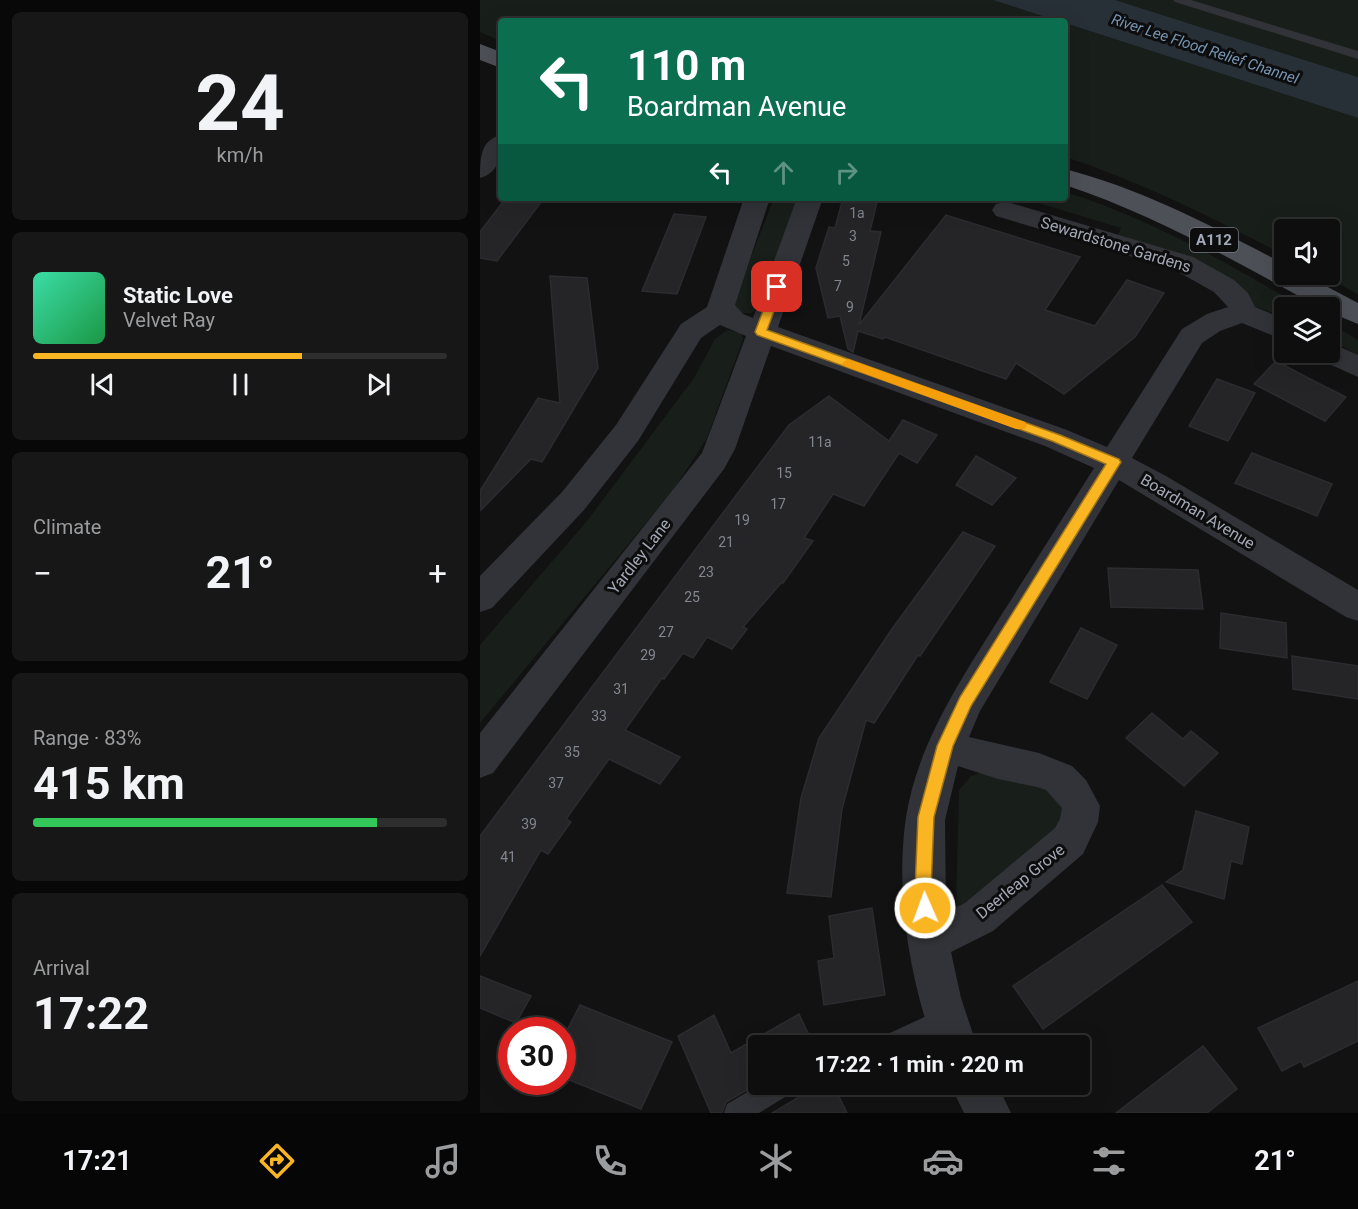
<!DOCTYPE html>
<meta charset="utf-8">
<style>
:root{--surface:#0e0e0e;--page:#171717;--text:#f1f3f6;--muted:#9b9c9e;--line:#2e2e2e;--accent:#fab523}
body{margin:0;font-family:Roboto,sans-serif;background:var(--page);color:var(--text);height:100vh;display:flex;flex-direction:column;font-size:22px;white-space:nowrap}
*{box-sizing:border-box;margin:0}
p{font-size:20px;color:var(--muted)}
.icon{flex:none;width:33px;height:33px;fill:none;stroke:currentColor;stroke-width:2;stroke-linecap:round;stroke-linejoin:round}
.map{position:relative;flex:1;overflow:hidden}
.sheet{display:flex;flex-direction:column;gap:12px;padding:12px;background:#080808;width:480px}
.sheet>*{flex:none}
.hud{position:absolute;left:18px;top:18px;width:570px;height:183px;border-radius:6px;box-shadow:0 6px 24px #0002,0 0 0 2px var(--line);background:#0b6e4f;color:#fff;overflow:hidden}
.buttons{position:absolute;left:794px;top:219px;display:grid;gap:12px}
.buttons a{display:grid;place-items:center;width:66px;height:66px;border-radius:6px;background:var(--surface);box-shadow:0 6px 24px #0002,0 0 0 2px var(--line);font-size:30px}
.speed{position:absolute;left:18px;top:1017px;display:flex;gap:12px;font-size:30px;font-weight:700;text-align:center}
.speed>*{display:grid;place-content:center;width:78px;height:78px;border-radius:50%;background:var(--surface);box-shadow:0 6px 24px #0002,0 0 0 2px var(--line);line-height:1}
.speed .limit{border:9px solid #d22;background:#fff;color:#111}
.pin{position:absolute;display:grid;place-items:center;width:51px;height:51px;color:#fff;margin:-26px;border-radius:12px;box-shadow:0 3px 9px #0006}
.me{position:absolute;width:66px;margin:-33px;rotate:358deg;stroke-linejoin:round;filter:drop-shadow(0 0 4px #0008)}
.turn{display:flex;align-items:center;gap:21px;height:126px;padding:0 30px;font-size:27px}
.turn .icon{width:78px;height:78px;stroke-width:2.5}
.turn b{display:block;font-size:42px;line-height:51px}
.lanes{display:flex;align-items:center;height:57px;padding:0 30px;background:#0003;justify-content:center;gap:30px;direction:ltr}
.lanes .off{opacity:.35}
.big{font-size:45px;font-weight:700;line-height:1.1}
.sheet .widget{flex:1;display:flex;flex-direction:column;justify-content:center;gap:9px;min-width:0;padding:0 21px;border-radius:9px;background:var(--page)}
.sheet .dial{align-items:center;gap:0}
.dial b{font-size:78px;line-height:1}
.song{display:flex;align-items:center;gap:18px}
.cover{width:72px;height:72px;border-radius:9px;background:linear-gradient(135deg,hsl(160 70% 55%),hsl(140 70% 35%))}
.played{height:6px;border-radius:3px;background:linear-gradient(90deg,var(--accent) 65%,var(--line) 65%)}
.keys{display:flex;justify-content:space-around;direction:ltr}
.heat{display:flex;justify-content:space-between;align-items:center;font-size:33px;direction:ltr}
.charge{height:9px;border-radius:4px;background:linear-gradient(90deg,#34c759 83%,var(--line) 0)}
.trip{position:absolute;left:268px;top:1035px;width:342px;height:60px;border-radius:6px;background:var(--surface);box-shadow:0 6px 24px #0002,0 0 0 2px var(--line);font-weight:700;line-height:60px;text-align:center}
.menu{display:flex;height:96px;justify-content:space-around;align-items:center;background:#060606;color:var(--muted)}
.menu .icon{width:42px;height:42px}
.menu .selected{color:var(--accent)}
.menu b{font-size:27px;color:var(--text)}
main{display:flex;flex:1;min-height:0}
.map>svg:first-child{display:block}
</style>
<main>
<section class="sheet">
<div class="widget dial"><b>24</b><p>km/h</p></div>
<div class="widget">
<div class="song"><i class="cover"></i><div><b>Static Love</b><p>Velvet Ray</p></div></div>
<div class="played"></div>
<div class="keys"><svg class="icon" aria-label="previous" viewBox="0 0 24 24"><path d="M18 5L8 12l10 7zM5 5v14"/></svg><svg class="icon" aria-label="pause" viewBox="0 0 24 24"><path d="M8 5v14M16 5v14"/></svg><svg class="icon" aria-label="next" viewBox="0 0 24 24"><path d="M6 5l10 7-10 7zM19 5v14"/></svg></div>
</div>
<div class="widget"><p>Climate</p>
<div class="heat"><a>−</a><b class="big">21°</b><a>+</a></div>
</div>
<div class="widget"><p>Range · 83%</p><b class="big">415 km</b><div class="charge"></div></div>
<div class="widget"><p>Arrival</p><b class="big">17:22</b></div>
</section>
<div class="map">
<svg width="878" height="1113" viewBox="0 0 878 1113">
<rect width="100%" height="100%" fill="#121213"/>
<!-- green -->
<g fill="#181e19">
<polygon points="0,0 513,0 578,21 21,21 21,41 0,32"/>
<polygon points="635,0 878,0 878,77"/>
<path d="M585,23L878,118V294L841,275L849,274V230H804V255C733,218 662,182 585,157Z"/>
<path d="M585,192C670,218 746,263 823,307L804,308V317L773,306L636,241L641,228L542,198H585Z"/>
<polygon points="294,198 318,198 276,309 272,313 257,313 252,306"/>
<polygon points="849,323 878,340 878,355 849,339"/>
<polygon points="247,330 261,333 263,339 227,438 194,489 0,723 0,645 107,521 214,378 235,339"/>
<polygon points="506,771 567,787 583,809 580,826 490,907 476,908 479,790 491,776"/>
</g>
<!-- water -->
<polygon fill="#283037" points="513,0 635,0 878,77 878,118 585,23 585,21 578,21"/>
<!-- building -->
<g fill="#252527" stroke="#2c2b2f" stroke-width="1.5">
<polygon points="26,198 64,198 17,261 0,258 0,232"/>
<polygon points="363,198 398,198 390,231 401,232 379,325 466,215 600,257 565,310 615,326 647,280 684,293 655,337 584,394 536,363 526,379 405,337 403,339 378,331 373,352 368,349 360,316 348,318 336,268 349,227 355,228"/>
<polygon points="194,214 226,217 197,294 162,291"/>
<polygon points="70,276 107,278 118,368 62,462 51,459 1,510 0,491 58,398 80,403"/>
<polygon points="796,361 830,379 866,397 845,421 774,384"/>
<polygon points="737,379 775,393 748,441 709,426"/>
<polygon points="349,396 409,441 423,420 457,435 437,463 419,453 384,506 353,494 324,538 333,541 303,583 301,583 263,627 267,629 252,649 227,637 213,658 203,653 184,679 182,678 145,730 200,757 180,784 129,759 86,819 91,822 68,854 61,850 0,956 0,836 309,425"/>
<polygon points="772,453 852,484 837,516 755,483"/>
<polygon points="496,456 536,478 512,505 476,485"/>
<polygon points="483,532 515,546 440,656 438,655 394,723 386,720 362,809 351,897 307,893 321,798 339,738 412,629"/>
<polygon points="628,568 718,570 723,609 631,607"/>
<polygon points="741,613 806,623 807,658 740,648"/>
<polygon points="601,628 637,645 607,699 570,682"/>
<polygon points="812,656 878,666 878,699 813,689"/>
<polygon points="672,713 703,739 711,731 738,753 704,786 646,738"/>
<polygon points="716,811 769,827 762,864 751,861 744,899 686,882 703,870"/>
<polygon points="682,885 712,922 563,1029 533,986"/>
<polygon points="392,908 405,995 344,1005 338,961 354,958 349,916"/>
<polygon points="0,976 51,996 36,1023 0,1008"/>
<polygon points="878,981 878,1041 824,1067 821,1061 802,1071 778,1028"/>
<polygon points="100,1005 192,1042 161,1109 82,1077 82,1040"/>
<polygon points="319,1014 334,1046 279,1046 279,1083 246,1102 242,1113 231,1113 198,1036 234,1015 251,1053"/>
<polygon points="723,1046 757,1089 727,1113 636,1113"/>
<polygon points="341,1084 353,1084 367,1113 292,1113"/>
</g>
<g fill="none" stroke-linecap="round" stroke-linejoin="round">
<!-- lane -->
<g fill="#323338" fill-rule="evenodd">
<polygon points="693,0 711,0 878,51 878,59 695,2"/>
<polygon points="466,1007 474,1011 478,1019 474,1027 434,1046 395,1046 399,1038"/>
<polygon points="281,1084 317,1084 313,1092 279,1113 244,1113 247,1104"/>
</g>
<!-- street -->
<g fill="#323338" fill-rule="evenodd">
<path d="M21,135C21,153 21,172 0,178C0,159 0,140 21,135Z"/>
<path d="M264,198H290L255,305L263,314L273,318L317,198H343L298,327L587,430L627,447L702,329L727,314L748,307L734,292L693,269L516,216L512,210L516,204L525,202L534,204L713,257L754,280L768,293L775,307L804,319V340L762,323L740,331L722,343L652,458L686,476L878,590V621L866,617L639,480L500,711L489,737L559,753L592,766L606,780L620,806L618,822L603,854L513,931L471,952L481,998L497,1046H454C429,975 415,892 426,817C438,742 482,678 522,614C553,565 584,516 614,468L565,446L291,346L255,449L244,469L13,773L0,778V733L222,453L266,336L240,325L221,338L158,441L104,510L12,608L0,612V576L82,492L136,425L201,324L227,307ZM478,766L518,779L557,787L566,790L582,808L580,819L575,828L485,903L466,912L465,820Z"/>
<polygon points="849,342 878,355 878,377 838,359 834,352 849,352"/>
<polygon points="470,1084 517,1084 531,1113 484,1113"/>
</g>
<!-- primary -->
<g fill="#4e5058" fill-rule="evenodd">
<polygon points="0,44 21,52 21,68 0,60"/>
<path d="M585,169C662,189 734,227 804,264V274H823L878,303V324L849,312V308H841C758,263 676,215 585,185Z"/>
</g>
</g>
<!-- route -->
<polygon fill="#fab523" stroke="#a27617" stroke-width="1.5" points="297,283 303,287 287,330 580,435 639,459 641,462 491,706 473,746 454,817 451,890 453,908 450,913 445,916 439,913 435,890 438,817 457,746 480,697 626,464 572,441 277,335 275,332 292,287"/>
<!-- slow -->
<polygon fill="#f59e0b" points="368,359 545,422 547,425 545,429 536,429 364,366 362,363"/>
<g text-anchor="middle" stroke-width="6" stroke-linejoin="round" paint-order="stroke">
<!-- number labels -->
<g font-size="14" fill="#828691">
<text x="377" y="218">1a</text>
<text x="373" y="241">3</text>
<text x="366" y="266">5</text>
<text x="358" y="291">7</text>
<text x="370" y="312">9</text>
<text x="340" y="447">11a</text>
<text x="304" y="478">15</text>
<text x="298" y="509">17</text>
<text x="262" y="525">19</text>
<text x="246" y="547">21</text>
<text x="226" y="577">23</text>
<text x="212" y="602">25</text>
<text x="186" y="637">27</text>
<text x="168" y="660">29</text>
<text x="141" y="694">31</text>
<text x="119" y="721">33</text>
<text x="92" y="757">35</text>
<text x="76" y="788">37</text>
<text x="49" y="829">39</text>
<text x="28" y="862">41</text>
</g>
<!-- far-water labels -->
<g font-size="15" font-style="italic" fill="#7795b2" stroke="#0d0d0e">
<text transform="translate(725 49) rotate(18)" y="5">River Lee Flood Relief Channel</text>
</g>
<!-- shield labels -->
<rect fill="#0d0d0e" stroke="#757a83" stroke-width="1.5" x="710" y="228" width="48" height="24" rx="4.5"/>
<g font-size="15" font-weight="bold" fill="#a2a8b5">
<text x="734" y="245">A112</text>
</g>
<!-- street labels -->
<g font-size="16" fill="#a2a8b5" stroke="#0d0d0e">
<text transform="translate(636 244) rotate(17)" y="6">Sewardstone Gardens</text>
<text transform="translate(718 511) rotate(31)" y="6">Boardman Avenue</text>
<text transform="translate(159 556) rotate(-52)" y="6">Yardley Lane</text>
<text transform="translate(540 881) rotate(-39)" y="6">Deerleap Grove</text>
</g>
</g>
</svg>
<div class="buttons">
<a><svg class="icon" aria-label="sound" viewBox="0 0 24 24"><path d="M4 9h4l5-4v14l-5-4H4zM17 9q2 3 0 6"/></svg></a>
<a><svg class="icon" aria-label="layers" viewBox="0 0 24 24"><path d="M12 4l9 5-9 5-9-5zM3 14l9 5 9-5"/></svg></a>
</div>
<div class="speed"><div class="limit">30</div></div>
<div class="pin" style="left:297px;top:287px;background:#d93025"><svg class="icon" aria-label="arrive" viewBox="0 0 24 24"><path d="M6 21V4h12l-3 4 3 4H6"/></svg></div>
<svg class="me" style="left:445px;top:908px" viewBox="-20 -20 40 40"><circle r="17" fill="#fab523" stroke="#fff" stroke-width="3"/><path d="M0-11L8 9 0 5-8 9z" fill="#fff"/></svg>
<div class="trip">17:22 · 1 min · 220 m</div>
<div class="hud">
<div class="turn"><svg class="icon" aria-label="left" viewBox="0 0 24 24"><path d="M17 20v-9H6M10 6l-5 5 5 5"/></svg><div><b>110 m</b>Boardman Avenue</div></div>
<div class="lanes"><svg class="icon" aria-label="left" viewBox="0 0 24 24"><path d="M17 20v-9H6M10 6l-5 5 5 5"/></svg><svg class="icon off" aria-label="ahead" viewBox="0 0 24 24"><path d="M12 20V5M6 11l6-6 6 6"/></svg><svg class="icon off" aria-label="right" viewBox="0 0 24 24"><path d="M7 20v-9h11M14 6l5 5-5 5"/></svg></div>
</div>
</div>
</main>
<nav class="menu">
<b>17:21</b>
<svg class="icon selected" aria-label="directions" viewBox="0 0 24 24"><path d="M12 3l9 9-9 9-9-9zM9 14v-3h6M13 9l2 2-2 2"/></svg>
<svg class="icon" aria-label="music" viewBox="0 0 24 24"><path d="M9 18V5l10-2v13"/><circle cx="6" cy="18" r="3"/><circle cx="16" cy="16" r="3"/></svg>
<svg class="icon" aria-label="phone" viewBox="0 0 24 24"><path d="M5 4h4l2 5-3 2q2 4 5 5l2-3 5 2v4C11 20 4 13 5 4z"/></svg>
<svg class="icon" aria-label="climate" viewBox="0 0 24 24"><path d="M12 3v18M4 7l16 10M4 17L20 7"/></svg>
<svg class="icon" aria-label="car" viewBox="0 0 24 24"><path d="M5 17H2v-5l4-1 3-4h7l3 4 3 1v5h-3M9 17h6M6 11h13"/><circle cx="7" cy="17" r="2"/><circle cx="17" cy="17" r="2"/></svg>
<svg class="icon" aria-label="filters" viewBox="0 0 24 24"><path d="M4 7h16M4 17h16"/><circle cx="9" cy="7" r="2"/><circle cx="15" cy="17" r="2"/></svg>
<b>21°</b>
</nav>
